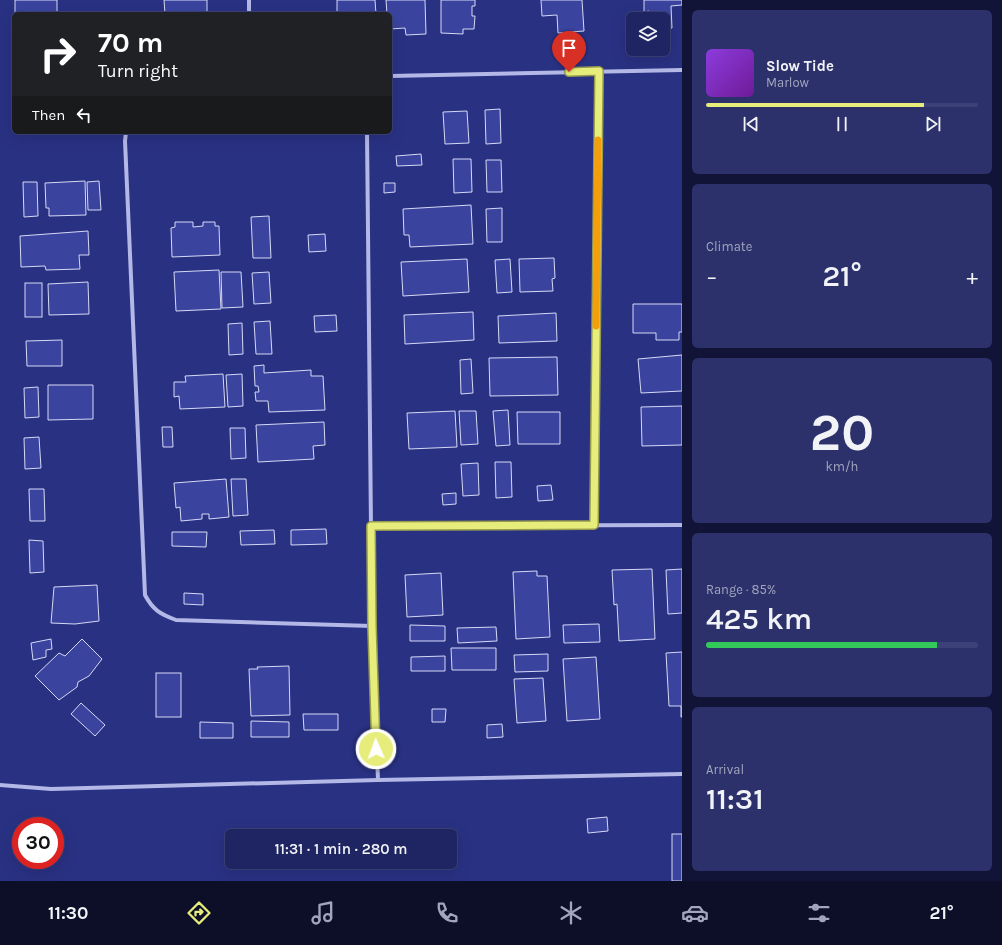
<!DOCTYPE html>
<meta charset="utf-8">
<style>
:root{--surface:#1f2562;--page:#2c316b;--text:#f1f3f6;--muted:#a1a5be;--line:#3c4277;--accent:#e6ed7a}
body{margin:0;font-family:Karla,sans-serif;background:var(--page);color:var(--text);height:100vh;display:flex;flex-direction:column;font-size:15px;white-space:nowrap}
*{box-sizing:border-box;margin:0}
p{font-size:13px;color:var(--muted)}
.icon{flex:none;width:22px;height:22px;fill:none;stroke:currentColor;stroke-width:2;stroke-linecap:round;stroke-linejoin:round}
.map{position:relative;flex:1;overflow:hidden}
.details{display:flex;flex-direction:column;gap:10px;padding:10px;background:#111436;width:320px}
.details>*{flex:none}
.banner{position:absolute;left:12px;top:12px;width:380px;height:122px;border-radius:6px;box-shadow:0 4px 16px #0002,0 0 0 1px var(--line);background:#202124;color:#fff;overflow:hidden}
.buttons{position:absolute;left:626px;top:12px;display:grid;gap:8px}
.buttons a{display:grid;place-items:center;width:44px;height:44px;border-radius:6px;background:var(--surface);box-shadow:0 4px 16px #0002,0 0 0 1px var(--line);font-size:20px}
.speed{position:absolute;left:12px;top:817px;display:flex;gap:8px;font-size:20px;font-weight:700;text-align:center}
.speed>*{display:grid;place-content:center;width:52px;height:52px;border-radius:50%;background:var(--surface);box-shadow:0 4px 16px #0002,0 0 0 1px var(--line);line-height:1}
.speed .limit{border:6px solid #d22;background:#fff;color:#111}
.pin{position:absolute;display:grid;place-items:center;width:34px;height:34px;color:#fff;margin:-41px -17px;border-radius:50% 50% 50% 0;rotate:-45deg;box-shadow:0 0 4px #0007}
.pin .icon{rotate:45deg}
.me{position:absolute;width:44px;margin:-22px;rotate:358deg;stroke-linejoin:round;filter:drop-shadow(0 0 3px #0008)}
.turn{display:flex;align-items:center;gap:14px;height:84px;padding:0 20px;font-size:18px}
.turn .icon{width:52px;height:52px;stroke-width:2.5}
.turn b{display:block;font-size:28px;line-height:34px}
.then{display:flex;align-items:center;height:38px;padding:0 20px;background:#0003;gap:8px;font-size:15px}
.big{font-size:30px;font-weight:600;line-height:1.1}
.details .widget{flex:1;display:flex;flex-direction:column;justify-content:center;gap:6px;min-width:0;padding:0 14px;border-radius:6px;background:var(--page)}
.details .dial{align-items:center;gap:0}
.dial b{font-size:52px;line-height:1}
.song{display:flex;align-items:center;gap:12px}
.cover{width:48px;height:48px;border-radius:6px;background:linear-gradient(135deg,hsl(270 70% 55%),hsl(280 70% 35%))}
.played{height:4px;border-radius:2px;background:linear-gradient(90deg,var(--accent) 80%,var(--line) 80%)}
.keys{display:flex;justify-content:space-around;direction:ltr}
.heat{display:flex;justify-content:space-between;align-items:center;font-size:22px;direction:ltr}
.charge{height:6px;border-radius:3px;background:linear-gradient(90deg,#34c759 85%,var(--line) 0)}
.trip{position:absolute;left:225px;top:829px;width:232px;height:40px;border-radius:6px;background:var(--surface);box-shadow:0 4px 16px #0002,0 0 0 1px var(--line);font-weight:600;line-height:40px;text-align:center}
.menu{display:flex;height:64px;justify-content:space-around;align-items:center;background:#0c0f27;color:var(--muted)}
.menu .icon{width:28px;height:28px}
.menu .on{color:var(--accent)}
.menu b{font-size:18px;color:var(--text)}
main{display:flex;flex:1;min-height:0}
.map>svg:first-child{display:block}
</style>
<main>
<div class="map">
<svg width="682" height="881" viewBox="0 0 682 881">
<rect width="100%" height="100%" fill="#293183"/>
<!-- building -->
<g fill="#3a449f" stroke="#d6d9f5">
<rect x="15" y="0" width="42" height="14"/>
<polygon points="164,0 207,0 207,14 165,14"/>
<polygon points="337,0 375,0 376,14 337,14"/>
<polygon points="386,0 425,0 426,34 406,35 405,28 390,29 390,14 387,14"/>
<polygon points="441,0 475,0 475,6 472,6 472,16 475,16 474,29 463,29 463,34 441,33"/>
<polygon points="541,0 582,0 584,31 558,33 557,15 542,16"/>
<polygon points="644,0 682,0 682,5 671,6 672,28 663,28 663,19 649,19 649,11 644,12"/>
<polygon points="500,109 501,143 486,144 485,110"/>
<polygon points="467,111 469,143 445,144 443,112"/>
<polygon points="421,154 422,165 397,166 396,156"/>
<polygon points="453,159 471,159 472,192 454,193"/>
<polygon points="486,160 501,160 502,192 487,192"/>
<polygon points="85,181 86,215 49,216 49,208 46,208 45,183"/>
<polygon points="99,181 101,210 88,210 87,182"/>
<polygon points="23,182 37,182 38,216 24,217"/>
<polygon points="384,183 395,183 395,192 384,193"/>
<polygon points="471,205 473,244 410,247 409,235 404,235 403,209"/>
<polygon points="502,208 502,242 487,242 486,209"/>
<polygon points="269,216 271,258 253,258 251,217"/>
<polygon points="175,222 193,222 193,227 203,226 203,222 215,222 215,226 219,226 220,255 172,257 171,228 175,227"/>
<polygon points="88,231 89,255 79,255 80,269 46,270 45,266 21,267 20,236"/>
<polygon points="325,234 326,251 309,252 308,235"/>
<polygon points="554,258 555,278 552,279 553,291 520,292 519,259"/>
<polygon points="467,259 469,292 403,296 401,262"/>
<polygon points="510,259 512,292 497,293 495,260"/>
<polygon points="219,270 221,309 176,311 174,272"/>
<polygon points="221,272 241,272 243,307 222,308"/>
<polygon points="269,272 271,303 254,304 252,273"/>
<polygon points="88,282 89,314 49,315 48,284"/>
<rect x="25" y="283" width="17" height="34"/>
<polygon points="633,304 682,304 682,332 679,332 679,340 656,340 656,333 633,333"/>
<polygon points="473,312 474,340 405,344 404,315"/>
<polygon points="556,313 557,341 499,343 498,316"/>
<polygon points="336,315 337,331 315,332 314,316"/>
<polygon points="270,321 272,354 256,354 254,322"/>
<polygon points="242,323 243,354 229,355 228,324"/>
<polygon points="62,340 62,366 27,366 26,341"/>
<polygon points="682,355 682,391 641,393 638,359"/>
<polygon points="557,357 558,395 490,396 489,358"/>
<polygon points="471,359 473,393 461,394 460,360"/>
<polygon points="264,365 264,373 311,370 311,376 323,376 325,410 269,412 268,401 256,401 255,392 259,392 258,386 255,386 254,366"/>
<polygon points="223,374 225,407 180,409 179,396 174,397 174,382 186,382 185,376"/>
<polygon points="242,374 243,406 228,407 226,375"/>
<polygon points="48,385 93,385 93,419 48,420"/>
<polygon points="38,387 39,417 25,418 24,388"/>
<polygon points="682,406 682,445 642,446 641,407"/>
<polygon points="508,410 510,445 496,446 493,411"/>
<polygon points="455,411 457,447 409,449 407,413"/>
<polygon points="459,411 476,411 478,444 461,445"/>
<polygon points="517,412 560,412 560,444 518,444"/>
<polygon points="324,422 325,445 313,446 314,459 258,462 256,425"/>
<polygon points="162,427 172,427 173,447 163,447"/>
<polygon points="230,428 245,428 246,458 231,459"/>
<polygon points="39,437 41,468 25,469 24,438"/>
<polygon points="495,462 511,462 512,497 496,498"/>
<polygon points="478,463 479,495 463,496 461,464"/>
<polygon points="226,479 229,517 209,519 209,514 202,514 202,519 181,521 180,507 176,508 174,483"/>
<polygon points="231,479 246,479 248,515 233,516"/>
<polygon points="551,485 553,500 538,501 537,486"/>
<polygon points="29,489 44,489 45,521 30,521"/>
<polygon points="456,493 456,504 443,505 442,494"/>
<polygon points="326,529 327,544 291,545 291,530"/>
<polygon points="274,530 275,544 241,545 240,531"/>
<polygon points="172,532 207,532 206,547 172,546"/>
<polygon points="29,540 43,541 44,572 30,573"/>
<polygon points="652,569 655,639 619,641 617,604 614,605 612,570"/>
<polygon points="682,569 682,613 668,614 666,570"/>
<polygon points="537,571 537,576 547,576 550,637 516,639 513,572"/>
<polygon points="441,573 443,615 407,617 405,575"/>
<polygon points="97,585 99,621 75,624 51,623 54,587"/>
<polygon points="184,593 203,594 203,605 184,604"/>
<polygon points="599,624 600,642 564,643 563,625"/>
<polygon points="410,625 445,626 445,641 410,641"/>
<polygon points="496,627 497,641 458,643 457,628"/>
<polygon points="51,639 52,649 46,650 46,657 33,660 31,643"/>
<polygon points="82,639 102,659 89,676 78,682 77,687 59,700 35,676 59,653 65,656"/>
<polygon points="451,648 496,648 496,670 452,670"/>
<polygon points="682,652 682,717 681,717 681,706 669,706 666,653"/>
<polygon points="548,654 548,671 515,672 514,655"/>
<polygon points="445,656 445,671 411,671 411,657"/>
<polygon points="596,657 600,719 567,721 563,659"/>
<polygon points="289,666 290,715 251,716 249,669 258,669 257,667"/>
<rect x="156" y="673" width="25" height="44"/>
<polygon points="543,678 546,721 517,723 514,679"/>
<polygon points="81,703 105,725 95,736 71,714"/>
<polygon points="432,709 446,709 445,722 432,722"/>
<polygon points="303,714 338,714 338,730 304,730"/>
<polygon points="251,721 289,722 289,737 251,737"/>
<polygon points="200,722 233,723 233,738 200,738"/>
<polygon points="502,724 503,737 487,738 487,725"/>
<polygon points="607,817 608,831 588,833 587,819"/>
<rect x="672" y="834" width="10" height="47"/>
</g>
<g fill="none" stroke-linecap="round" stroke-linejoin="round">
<!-- street -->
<g stroke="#b3b8e6" stroke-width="4">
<polyline points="249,0 249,14"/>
<polyline points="390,76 682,70"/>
<path d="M126,132L125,141L145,595C153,610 160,614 176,620L372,626"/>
<polyline points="367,132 372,626 378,780"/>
<polyline points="594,525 599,71"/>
<polyline points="371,526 682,525"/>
<polyline points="0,785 51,789 378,780 682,774"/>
</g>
</g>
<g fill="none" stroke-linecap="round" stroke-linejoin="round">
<!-- route casing -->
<g stroke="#969a4f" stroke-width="10">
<polyline id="route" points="376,749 372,626 371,526 594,525 599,71 569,72"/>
</g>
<!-- route -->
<use href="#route" stroke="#e6ed7a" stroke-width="7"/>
<!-- slow -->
<polyline stroke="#f59e0b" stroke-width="7" points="596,326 598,140"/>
</g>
</svg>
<div class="buttons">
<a><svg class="icon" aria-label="layers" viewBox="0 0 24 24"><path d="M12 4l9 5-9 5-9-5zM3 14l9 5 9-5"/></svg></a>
</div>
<div class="speed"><div class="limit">30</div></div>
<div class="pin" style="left:569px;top:72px;background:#d93025"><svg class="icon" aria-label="arrive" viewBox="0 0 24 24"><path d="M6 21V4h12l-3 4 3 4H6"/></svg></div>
<svg class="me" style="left:376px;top:749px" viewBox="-20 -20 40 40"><circle r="17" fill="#e6ed7a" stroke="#fff" stroke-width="3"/><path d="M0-11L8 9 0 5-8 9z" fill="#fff"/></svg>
<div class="trip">11:31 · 1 min · 280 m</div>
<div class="banner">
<div class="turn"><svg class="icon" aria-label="right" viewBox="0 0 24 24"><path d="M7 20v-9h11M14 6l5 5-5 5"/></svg><div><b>70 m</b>Turn right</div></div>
<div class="then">Then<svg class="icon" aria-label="left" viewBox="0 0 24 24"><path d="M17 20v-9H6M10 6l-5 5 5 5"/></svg></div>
</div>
</div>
<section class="details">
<div class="widget">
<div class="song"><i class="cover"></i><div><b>Slow Tide</b><p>Marlow</p></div></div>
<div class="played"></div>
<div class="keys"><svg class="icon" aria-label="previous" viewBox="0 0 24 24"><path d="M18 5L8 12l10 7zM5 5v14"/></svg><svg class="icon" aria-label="pause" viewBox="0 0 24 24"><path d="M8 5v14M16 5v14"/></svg><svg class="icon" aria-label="next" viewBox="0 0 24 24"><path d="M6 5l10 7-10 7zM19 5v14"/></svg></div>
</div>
<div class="widget"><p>Climate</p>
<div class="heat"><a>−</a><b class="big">21°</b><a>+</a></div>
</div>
<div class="widget dial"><b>20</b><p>km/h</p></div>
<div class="widget"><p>Range · 85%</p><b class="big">425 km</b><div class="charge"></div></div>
<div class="widget"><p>Arrival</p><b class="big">11:31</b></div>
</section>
</main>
<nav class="menu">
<b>11:30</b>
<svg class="icon on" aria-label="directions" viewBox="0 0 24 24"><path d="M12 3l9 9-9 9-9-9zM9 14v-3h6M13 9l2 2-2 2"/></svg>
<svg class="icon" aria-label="music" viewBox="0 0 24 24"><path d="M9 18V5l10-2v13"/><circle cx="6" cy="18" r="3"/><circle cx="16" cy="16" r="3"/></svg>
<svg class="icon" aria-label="phone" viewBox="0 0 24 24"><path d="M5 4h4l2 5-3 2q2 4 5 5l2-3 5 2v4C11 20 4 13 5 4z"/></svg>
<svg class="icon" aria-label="climate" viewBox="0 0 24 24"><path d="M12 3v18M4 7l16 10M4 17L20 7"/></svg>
<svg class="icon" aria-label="car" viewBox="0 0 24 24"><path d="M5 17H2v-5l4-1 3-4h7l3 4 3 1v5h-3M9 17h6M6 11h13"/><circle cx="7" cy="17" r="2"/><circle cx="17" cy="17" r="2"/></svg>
<svg class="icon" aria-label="filters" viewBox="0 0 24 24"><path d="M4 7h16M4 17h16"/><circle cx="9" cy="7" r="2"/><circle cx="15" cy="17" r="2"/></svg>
<b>21°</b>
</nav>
